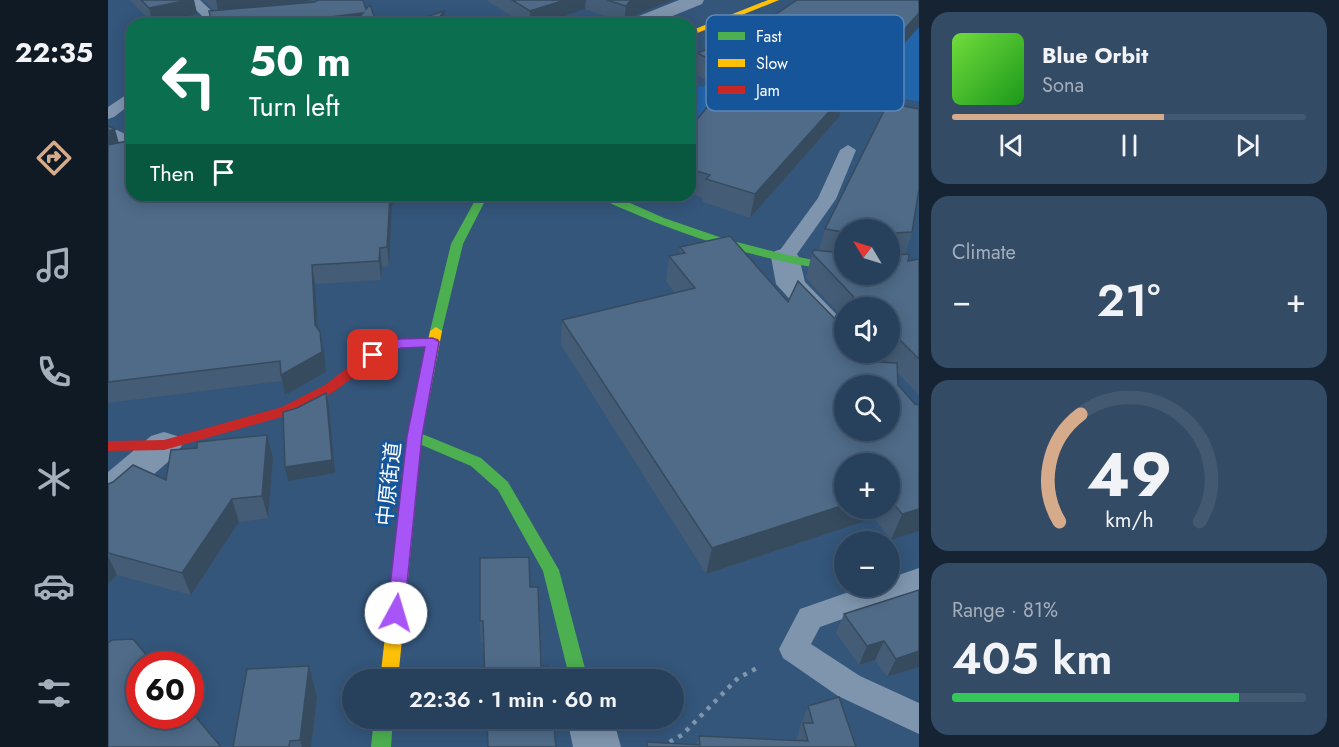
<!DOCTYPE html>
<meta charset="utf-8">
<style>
:root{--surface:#27405c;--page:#334b65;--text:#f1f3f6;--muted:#a4afbb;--line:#435972;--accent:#d6ab8b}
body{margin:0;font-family:Jost,"Noto Sans JP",sans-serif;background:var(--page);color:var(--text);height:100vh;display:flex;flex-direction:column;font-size:22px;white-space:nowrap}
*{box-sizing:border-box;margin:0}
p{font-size:20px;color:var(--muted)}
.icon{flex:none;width:33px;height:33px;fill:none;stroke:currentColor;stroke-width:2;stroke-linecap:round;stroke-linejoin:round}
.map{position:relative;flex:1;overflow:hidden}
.sheet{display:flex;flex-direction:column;gap:12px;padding:12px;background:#152333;width:420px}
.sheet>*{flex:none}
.top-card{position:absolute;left:18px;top:18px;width:570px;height:183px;border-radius:18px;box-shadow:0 3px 15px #0003,0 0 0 2px var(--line);background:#0b6e4f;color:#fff;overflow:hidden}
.needle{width:39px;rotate:308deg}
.fabs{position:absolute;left:726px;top:219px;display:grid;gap:12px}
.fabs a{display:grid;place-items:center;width:66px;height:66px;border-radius:50%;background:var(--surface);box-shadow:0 3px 15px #0003,0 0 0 2px var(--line);font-size:30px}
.speed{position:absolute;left:18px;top:651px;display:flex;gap:12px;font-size:30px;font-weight:700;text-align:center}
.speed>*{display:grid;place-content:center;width:78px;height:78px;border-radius:50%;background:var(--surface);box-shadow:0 3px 15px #0003,0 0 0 2px var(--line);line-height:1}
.speed .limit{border:9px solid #d22;background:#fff;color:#111}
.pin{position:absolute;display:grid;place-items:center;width:51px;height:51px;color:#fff;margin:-26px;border-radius:12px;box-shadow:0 3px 9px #0006}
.me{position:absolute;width:66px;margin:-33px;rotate:6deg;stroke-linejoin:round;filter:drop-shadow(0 0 4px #0008)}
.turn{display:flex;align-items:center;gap:21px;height:126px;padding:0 24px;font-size:27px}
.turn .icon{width:78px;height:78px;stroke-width:2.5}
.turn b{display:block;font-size:42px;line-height:51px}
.then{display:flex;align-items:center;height:57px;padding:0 24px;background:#0003;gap:12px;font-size:22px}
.big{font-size:45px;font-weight:600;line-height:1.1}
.sheet .tile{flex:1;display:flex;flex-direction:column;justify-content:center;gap:9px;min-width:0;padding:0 21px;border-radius:18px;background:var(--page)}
.sheet .dial{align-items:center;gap:0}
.dial svg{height:156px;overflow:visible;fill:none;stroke:var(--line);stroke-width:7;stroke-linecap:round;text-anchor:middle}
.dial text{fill:var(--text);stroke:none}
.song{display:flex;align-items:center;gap:18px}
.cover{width:72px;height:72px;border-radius:9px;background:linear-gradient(135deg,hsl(100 70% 55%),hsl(120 70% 35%))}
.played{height:6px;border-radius:3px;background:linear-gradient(90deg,var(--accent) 60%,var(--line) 60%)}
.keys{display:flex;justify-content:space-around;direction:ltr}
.heat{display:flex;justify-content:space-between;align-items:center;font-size:33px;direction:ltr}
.charge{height:9px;border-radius:4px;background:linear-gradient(90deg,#34c759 81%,var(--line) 0)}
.trip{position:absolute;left:234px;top:669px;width:342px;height:60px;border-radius:30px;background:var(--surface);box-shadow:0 3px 15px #0003,0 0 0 2px var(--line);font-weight:600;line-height:60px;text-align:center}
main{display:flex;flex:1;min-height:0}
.menu{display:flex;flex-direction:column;width:108px;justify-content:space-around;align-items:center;background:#101a25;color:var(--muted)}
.menu .icon{width:42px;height:42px}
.menu .selected{color:var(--accent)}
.menu b{font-size:27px;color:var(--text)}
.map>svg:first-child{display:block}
</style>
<main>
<nav class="menu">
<b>22:35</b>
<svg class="icon selected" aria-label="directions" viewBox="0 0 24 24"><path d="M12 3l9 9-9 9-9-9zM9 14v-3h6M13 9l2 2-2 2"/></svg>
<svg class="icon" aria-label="music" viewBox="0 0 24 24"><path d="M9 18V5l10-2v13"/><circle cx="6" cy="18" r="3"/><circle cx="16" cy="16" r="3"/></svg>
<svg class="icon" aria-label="phone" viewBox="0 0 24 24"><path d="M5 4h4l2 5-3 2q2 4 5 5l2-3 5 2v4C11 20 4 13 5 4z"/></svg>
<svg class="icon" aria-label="climate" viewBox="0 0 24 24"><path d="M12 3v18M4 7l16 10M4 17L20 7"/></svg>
<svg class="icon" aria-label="car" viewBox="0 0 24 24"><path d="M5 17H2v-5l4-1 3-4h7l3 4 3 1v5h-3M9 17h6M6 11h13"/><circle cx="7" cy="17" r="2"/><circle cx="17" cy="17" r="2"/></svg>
<svg class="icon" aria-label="filters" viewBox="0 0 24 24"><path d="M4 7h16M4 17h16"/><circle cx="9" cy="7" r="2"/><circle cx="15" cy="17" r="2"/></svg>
</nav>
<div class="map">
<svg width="811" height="747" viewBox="0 0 811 747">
<rect width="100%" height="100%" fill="#34567b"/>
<!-- green -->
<polygon fill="#2165ab" points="811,21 811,101 749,94 698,107 593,122 582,127 582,87 605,86 640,101 715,73 727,78 792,51 744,28"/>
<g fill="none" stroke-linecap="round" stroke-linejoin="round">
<!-- path -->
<polyline stroke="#7e95ad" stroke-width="4.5" stroke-dasharray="4 6" stroke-linecap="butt" points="553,747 574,735 630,678 651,667"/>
<!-- lane -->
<g fill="#7e95ad" fill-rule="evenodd">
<polygon points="78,0 92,0 110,17 134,15 141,19 134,23 97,24 96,18"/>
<polygon points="24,91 24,103 6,117 0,119 0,107"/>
<polygon points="0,126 24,137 24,148 0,137"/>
<polygon points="740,145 748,150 728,199 684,261 670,261 667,257 710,198 732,150"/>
<polygon points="811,568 811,592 712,627 703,644 752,676 811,703 811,734 730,696 675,658 671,649 692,609 758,586 782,586 782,578"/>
</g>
<!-- street -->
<g fill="#7e95ad" fill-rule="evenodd">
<polygon points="571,0 596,0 594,4 545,24 518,24 521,20"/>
<polygon points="677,248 687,251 691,257 697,282 736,322 736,350 725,347 668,284 663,257 667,251"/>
<polygon points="56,432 69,436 74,445 69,454 13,503 0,507 0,472 43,436"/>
<polygon points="459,718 505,718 513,747 465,747"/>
</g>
<!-- fast -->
<g fill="#4caf50" fill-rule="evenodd">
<polygon points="370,195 380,195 355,244 334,331 333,334 323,334 322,331 343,244"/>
<path d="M491,195H504L556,218L617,239L675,254L736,266V272C667,263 596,243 532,216C519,210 501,205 491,195Z"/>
<polygon points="307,431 373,458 400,482 451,570 480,680 462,680 435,571 390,490 363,466 302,440 300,436 302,432"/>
<polygon points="266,718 285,718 283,747 263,747"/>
</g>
<!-- slow -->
<g fill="#ffc107" fill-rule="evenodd">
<polygon points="660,0 671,0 582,36 582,31"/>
<polygon points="328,327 334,331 314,436 290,680 272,680 300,436 322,331"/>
</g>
<!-- jam -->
<polygon fill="#c62828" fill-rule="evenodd" points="325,338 330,339 332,342 330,345 293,348 270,358 227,391 184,414 56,450 0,451 0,441 56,440 174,407 217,385 260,352 291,340"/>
</g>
<!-- wall -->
<g fill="#445c75" fill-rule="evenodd">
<polygon points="22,0 86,0 89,14 45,24"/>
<polygon points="95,0 201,0 200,3 258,9 269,24 106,10"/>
<polygon points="378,0 565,0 520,18 516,23 477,9 433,24 416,24"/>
<polygon points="811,0 811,27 788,53 699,89 731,117 642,218 595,202 595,198 582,193 582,128 615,88 587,74 589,53 643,34 643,31"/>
<path d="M780,103L811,109V189L804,232L797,255L801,254L800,261L811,259V395L789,372L790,385L807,404L811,405V531L783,540L766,518L598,574L453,345L454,320L567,293L558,281L561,256L571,254L572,247L622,236L680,302L690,281L731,323L736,326V352H759L767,362L780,363L771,352H782V308H736V319L698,278L704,253L706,250H711L717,229ZM736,230H782V274H736ZM736,386H782V430H736ZM736,464H782V508H736Z"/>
<polygon points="0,126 11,143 19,141 24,195 292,195 284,206 281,266 274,267 273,280 207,284 210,328 216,351 218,372 177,395 174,381 0,403"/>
<polygon points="165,458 160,518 131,522 83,595 9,575 0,584 0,484 58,480"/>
<polygon points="422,587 433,666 376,643 373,643 372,621"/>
<polygon points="811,590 811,667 779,677 767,660 751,665 728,633 736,614"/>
<polygon points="201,666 209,697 203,747 125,747"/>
<polygon points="700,706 748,747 538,747 539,742 588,745 591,736 688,740 691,731 691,729"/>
</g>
<!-- shaded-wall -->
<g fill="#374b5f">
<polygon points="80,0 86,0 89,14 45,24 41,8"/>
<polygon points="108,0 201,0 199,6 111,15"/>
<polygon points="457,0 478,0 477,9 433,24 422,24 422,11"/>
<polygon points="526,0 565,0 520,18 516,23 518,6 521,2"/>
<polygon points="336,11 337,24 327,24"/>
<polygon points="255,13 256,24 163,24"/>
<polygon points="811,13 811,27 788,53 659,105 663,83"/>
<polygon points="736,95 731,117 642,218 647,194"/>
<polygon points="7,129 12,147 0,150 0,131"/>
<polygon points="282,195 292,195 284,206 281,266 279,247"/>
<polygon points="272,248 274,267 273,280 271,261"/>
<polygon points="204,265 207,284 211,344 207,325"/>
<polygon points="212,332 216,351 218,372 177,395 173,375"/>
<polygon points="218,393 221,406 227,473 180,481 177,467"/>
<polygon points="159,435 165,458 160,518 154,496"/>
<polygon points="124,499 131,522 83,595 74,573"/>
<polygon points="736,505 736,508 769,508 766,518 598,574 604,548"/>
<polygon points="811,509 811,531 783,540 794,514"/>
<polygon points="0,556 9,575 0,584"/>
<polygon points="776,641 767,660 751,665 759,646"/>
<polygon points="811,651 811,667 779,677 788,659"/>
<polygon points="201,666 209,697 203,747 194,747 192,740"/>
</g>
<!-- building -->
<g fill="#4f6b88" stroke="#374b5f" stroke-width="1.5" fill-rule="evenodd">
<polygon points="33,0 80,0 41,8"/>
<polygon points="210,0 255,0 258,9 262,5 269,24 246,24 255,13 163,24 104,24 101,11 207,2"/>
<polygon points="404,0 457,0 422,11"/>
<polygon points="499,0 526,0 521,2 518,6"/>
<polygon points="689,0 811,0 811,13 794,32 663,83 736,95 647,194 598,179 602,175 582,169 582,128 628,72 589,53 648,32 643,31"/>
<polygon points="336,11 327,24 296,24"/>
<polygon points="780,103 811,109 811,189 804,232 788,233 788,247 782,248 782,230 736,230 736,232 717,229"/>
<polygon points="0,126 7,129 0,131"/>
<polygon points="21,136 24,137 24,195 282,195 279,247 272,248 271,261 204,265 207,325 212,332 214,352 173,375 172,361 0,382 0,145 19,141"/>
<path d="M622,236L680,302L690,281L731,323L736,326V352H759L767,362L789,363L790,385L807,404L811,405V509L794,514L782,499V464H736V505L604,548L454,320L587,288L561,256L577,253L572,247ZM736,386H782V430H736Z"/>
<polygon points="706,250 736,253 736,274 782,274 782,252 789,255 801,254 800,261 811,259 811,359 782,330 782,308 745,308 745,296 704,253"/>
<polygon points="218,393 224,460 177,467 175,412 189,408"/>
<polygon points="159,435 154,496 124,499 74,573 0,553 0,484 5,482 25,465 58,480 63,450 89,448 89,442"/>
<polygon points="421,557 422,587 430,587 433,666 440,666 441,680 377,680 375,621 372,621 372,558"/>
<polygon points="811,590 811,651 788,659 776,641 759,646 736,614"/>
<polygon points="25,639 46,664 32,664 32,716 82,716 82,710 113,747 0,747 0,643 4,640"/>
<polygon points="201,666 192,740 182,741 181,747 125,747 139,669"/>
<polygon points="731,697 748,747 539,747 539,742 592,745 591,736 700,741 695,723 705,723 700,706"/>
<polygon points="379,718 445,718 448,747 380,747"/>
</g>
<!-- route -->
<polygon fill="#a855f7" stroke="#6d37a1" stroke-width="1.5" points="325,338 331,342 314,436 296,613 294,618 288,620 282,618 279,613 299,436 317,347 293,348 265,359 258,355 260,352 291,339"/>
<g text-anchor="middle" stroke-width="6" stroke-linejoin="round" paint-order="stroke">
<!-- street labels -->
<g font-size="21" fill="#fff" stroke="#165599">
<text transform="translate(281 484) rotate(-84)" y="7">中原街道</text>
</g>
</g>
<!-- legend -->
<rect x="598" y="15" width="198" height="96" rx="9" fill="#165599" stroke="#5c88b8" stroke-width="1.5"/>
<rect x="610" y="32" width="27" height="8" fill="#4caf50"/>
<rect x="610" y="59" width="27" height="8" fill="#ffc107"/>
<rect x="610" y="86" width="27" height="8" fill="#c62828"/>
<g font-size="16" fill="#fff">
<text x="648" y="42">Fast</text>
<text x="648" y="69">Slow</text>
<text x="648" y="96">Jam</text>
</g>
</svg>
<div class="fabs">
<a><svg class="needle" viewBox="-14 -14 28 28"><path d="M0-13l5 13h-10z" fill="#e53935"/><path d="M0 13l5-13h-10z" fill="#a4afbb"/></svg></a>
<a><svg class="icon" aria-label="sound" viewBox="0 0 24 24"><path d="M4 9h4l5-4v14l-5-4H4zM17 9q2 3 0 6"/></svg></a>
<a><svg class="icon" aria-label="search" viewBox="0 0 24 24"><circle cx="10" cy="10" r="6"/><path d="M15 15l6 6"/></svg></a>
<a>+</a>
<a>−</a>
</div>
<div class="speed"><div class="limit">60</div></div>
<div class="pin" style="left:265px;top:355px;background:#d93025"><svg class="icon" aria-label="arrive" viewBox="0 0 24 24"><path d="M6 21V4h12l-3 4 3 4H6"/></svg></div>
<svg class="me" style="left:288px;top:613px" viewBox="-20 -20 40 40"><circle r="19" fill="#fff"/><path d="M0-13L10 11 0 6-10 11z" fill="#a855f7"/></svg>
<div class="trip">22:36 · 1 min · 60 m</div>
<div class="top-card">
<div class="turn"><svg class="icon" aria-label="left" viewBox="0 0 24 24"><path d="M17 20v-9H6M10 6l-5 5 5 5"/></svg><div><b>50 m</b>Turn left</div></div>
<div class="then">Then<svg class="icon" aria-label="arrive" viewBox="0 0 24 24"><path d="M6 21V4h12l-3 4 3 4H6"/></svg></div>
</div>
</div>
<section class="sheet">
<div class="tile">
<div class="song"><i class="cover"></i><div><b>Blue Orbit</b><p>Sona</p></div></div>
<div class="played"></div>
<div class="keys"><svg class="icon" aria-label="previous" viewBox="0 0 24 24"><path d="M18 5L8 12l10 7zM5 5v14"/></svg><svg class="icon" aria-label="pause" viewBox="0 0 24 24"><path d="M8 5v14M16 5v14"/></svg><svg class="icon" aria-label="next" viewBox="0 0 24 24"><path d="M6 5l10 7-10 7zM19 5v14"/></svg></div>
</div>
<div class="tile"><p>Climate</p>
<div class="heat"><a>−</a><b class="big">21°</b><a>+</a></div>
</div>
<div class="tile dial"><svg viewBox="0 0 100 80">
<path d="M14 69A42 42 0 1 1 86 69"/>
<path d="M14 69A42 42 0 0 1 25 14" stroke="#d6ab8b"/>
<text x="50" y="56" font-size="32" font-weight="700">49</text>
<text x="50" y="72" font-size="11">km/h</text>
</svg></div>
<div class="tile"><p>Range · 81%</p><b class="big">405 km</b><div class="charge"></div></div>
</section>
</main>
